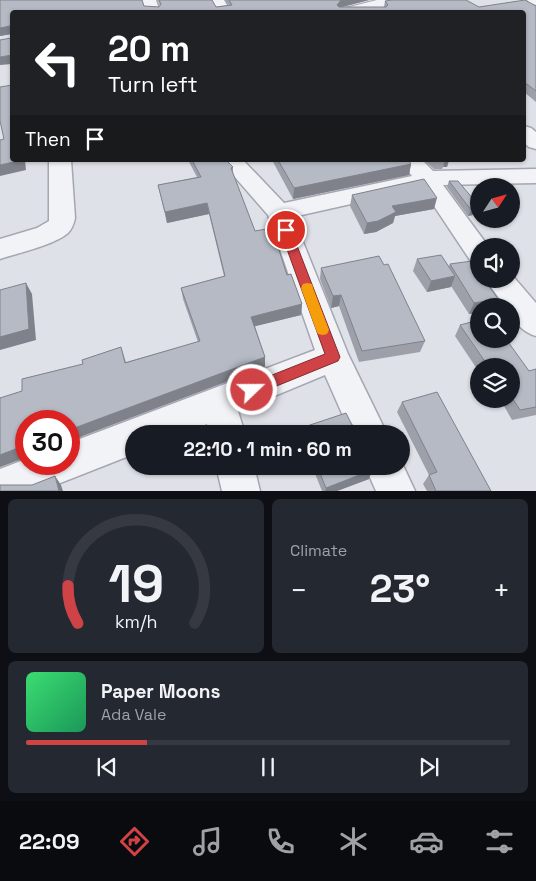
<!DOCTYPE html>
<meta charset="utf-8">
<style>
:root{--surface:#171b24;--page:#242831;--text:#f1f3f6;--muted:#9ea1a6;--line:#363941;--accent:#cf4246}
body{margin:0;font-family:"Space Grotesk",sans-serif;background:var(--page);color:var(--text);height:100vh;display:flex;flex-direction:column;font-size:19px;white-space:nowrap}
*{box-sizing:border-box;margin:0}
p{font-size:16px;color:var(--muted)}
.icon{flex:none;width:28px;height:28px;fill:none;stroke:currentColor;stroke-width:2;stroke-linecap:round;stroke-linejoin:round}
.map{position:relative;height:491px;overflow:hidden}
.side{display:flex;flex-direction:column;gap:8px;padding:8px;background:#0d0f14;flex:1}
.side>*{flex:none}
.top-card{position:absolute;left:10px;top:10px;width:516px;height:152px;border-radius:5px;box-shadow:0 1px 4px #0004;background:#202124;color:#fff;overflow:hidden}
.needle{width:32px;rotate:54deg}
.controls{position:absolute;left:470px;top:178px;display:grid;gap:10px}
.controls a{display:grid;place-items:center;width:50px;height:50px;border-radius:50%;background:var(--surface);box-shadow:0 1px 4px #0004;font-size:25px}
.speed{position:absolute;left:15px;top:410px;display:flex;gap:10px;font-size:25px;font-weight:700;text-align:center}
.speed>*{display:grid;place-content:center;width:65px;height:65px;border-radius:50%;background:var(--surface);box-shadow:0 1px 4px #0004;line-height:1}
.speed .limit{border:8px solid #d22;background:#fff;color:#111}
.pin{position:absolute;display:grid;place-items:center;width:42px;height:42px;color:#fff;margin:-21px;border:2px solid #fff;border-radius:50%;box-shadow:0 1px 5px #0007}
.me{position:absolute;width:55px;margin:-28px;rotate:68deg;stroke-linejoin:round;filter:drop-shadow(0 0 4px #0008)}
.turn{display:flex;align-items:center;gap:18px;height:105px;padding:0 15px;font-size:22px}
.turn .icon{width:65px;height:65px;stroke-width:2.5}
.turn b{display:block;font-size:35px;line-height:42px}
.then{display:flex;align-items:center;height:48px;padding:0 15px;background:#0003;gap:10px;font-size:19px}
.big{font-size:38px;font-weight:700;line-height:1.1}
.side .card{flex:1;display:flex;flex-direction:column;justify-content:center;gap:8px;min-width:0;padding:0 18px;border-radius:8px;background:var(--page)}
.side .dial{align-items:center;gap:0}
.dial svg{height:130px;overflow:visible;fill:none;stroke:var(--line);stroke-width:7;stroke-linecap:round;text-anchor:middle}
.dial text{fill:var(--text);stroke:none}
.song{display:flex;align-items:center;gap:15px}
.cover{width:60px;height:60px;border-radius:8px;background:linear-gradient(135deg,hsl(140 70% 55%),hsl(150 70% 35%))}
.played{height:5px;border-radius:2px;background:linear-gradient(90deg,var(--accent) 25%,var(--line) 25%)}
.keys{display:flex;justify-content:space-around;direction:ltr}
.heat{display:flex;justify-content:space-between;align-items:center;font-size:28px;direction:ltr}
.side .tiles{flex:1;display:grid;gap:8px;grid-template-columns:1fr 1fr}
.card:last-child{grid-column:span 2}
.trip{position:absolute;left:125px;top:425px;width:285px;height:50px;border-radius:25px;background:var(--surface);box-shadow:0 1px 4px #0004;font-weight:700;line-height:50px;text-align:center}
.tabs{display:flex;height:80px;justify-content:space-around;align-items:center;background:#090b0e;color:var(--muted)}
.tabs .icon{width:35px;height:35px}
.tabs .current{color:var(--accent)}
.tabs b{font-size:22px;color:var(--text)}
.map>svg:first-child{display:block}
</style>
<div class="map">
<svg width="536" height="491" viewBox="0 0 536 491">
<rect width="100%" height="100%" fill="#dfe1e8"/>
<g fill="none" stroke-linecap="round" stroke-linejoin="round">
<!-- minor casing -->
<g stroke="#a4a7b2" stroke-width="3">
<g id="minor">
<polygon points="142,0 156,0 160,12 146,12"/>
<polygon points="210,0 224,0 231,12 217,12"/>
<polygon points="524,126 531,128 536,132 536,149 529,147 524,143"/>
<path d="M49,160H71L75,218C74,223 72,229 68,233C54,245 18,253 0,259V239L37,228L49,221Z"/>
<polygon points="220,160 243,160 284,203 412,176 399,160 422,160 433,171 536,169 536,183 443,185 488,246 479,246 479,263 470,260 422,188 293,217 348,354 387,434 351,434 325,375 238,411 245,434 209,434 207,424 183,434 134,434 134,454 40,491 0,491 0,469 26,459 26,464 69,464 69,443 315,350 268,215"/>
<path d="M511,274L536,303V336C523,332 511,321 511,306H505L485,279H511Z"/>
<polygon points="401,461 415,491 376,491 365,466 401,466"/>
<polygon points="216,466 254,466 260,491 222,491"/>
</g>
</g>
<!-- tertiary casing -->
<g stroke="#a4a7b2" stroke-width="2">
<g id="tertiary">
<polygon points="377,0 402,0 400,3 362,12 338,12 341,9"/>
<polygon points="527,0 536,0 536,5 529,3"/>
</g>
</g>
<!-- minor -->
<use href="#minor" fill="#f1f3f6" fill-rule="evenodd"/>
<!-- tertiary -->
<use href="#tertiary" fill="#f1f3f6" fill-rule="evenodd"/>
</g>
<!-- wall -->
<g fill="#9da0a9">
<polygon points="0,0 159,7 160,6 158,0 212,0 216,7 229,5 225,0 369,0 343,7 384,7 385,1 479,7 536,6 536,102 524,92 524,12 12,12 12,64 11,34 0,36"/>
<polygon points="188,160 226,160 233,167 233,174 255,231 272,228 287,275 291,274 302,304 301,315 255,326 265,357 265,367 69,441 69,421 26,421 26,460 24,458 0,467 0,398 22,391 22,379 83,364 82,360 121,347 126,362 198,342 183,299 181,288 224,276 209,214 167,223 158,185 197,177"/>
<polygon points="272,160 408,160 411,164 409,175 293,199"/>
<polygon points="424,160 449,160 447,167 443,167 442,169 434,169"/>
<polygon points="449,181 479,206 478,214 468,216 447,187"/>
<polygon points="352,195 434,209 395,216 393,223 376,232 364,234 350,206"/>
<polygon points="417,259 449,266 450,264 498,299 494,306 479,306 469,314 451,286 451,287 427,292 413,271"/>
<polygon points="321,268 425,341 420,352 359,362 339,306 331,308 320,279"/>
<polygon points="460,325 529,371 536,369 536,415 512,420 500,399 511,399 511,366 479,366 479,372 455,336"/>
<polygon points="402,402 491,491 427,491 423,484 429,475 397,412"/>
<polygon points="312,466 370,466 369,479 337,491 322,491"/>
</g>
<!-- shaded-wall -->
<g fill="#7f828a">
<polygon points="341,0 369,0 341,7 336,12 337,5"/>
<polygon points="10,26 12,34 0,36 0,28"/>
<polygon points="12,55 12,64 0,65 0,57"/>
<polygon points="22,160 25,160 26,170 0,176 0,165"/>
<polygon points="445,160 449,160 447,167 443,167"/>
<polygon points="411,164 409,175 293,199 294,188"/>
<polygon points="437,198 434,209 395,216 393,223 376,232 364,234 367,223 392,206"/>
<polygon points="207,203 209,214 167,223 165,212"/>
<polygon points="479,209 478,214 468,216 471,210"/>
<polygon points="455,276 451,287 427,292 431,281"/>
<polygon points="26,283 32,294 36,340 0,350 0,337"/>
<polygon points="341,295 339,306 331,308 333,296"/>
<polygon points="498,299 494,306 479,306 479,313 469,314 474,303"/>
<polygon points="302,304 301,315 252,327 251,317"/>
<polygon points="265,357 265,367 69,441 69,430"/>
<polygon points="18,448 20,453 24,458 0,467 0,455"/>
<polygon points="372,470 369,479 337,491 325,491 326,488"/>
<polygon points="55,476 61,485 63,491 59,491"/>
</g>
<!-- building -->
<g fill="#b6bac5" stroke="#7f828a">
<polygon points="0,0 142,0 144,6 159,7 161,4 159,0 212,0 216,7 232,5 229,0 341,0 337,5 339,7 386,7 388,5 385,1 392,0 466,0 479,7 525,0 536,6 536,91 524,82 524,12 12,12 12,55 0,57 0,40 11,38 10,26 0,28"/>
<polygon points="12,85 12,160 22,160 0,165 0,140 4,139 0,121 0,87"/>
<polygon points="192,160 226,160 233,167 231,168 255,231 272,228 287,275 291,274 302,304 251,317 265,357 69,430 69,421 26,421 26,453 20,453 18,448 0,455 0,398 22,391 22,379 83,364 82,360 121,347 125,363 200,341 181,288 225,276 207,203 165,212 158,185 201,177"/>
<polygon points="278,160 408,160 411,164 294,188"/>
<polygon points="424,179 437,198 392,206 396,212 378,221 367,223 352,195"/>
<polygon points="449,181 458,181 479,206 479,209 471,210"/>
<polygon points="441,255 455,276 431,281 417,259"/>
<polygon points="379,256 384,265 388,264 425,341 362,351 341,295 333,296 321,268"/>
<polygon points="472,261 479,270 479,279 484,279 498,299 474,303 450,264"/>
<polygon points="26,283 29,329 0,337 0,290"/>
<polygon points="479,320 479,339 506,339 529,371 536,369 536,407 520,410 511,396 511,366 495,366 493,364 488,366 460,325"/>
<polygon points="437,392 491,491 436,491 429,475 437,472 402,402"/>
<polygon points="346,413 352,425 356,426 360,434 304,434 301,428"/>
<polygon points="317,466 370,466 372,470 326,488"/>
<polygon points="55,476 59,491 0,491 0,485 32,485"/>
</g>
<!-- route -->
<polygon fill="#cf4246" stroke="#872b2e" points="286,226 291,230 340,357 338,361 252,396 247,394 245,390 247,385 325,354 280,230"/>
<!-- slow -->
<polygon fill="#f59e0b" points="307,283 312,284 313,288 329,330 327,334 323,335 318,334 316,330 301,288 303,284"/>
</svg>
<div class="controls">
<a><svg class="needle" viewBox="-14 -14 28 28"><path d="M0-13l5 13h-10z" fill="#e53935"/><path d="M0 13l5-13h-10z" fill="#9ea1a6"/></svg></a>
<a><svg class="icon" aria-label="sound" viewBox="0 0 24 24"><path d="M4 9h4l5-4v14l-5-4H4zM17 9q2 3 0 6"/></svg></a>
<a><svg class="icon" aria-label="search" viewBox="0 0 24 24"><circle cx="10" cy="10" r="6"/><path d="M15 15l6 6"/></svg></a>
<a><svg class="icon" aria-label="layers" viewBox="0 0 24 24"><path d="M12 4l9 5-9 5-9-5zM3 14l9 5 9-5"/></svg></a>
</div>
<div class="speed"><div class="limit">30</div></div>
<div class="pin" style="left:286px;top:230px;background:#d93025"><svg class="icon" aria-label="arrive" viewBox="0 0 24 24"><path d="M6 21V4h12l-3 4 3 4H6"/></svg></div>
<svg class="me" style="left:252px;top:390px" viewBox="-20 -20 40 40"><circle r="17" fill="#cf4246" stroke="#fff" stroke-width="3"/><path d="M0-11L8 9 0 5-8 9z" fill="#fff"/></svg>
<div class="trip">22:10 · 1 min · 60 m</div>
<div class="top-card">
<div class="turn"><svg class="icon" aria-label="left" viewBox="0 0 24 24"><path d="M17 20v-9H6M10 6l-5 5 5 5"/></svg><div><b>20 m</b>Turn left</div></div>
<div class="then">Then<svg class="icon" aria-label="arrive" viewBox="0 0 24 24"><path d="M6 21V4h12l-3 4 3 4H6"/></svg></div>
</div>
</div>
<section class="side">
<div class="tiles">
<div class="card dial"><svg viewBox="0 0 100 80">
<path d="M14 69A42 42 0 1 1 86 69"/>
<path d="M14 69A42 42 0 0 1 8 46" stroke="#cf4246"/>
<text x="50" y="56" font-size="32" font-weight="700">19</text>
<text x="50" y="72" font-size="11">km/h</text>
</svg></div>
<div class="card"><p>Climate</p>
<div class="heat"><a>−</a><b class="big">23°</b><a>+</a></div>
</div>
<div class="card">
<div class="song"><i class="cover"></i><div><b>Paper Moons</b><p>Ada Vale</p></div></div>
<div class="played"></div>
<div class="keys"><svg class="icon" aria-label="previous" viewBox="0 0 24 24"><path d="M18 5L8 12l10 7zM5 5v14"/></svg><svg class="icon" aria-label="pause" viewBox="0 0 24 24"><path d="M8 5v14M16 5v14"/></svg><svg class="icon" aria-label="next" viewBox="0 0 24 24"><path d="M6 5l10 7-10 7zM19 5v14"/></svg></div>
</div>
</div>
</section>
<nav class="tabs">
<b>22:09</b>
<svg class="icon current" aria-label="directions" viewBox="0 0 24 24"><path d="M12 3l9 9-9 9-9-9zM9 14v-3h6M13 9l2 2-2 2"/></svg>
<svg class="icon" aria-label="music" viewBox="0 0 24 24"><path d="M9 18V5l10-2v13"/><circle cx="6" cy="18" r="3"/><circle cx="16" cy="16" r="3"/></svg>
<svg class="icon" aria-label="phone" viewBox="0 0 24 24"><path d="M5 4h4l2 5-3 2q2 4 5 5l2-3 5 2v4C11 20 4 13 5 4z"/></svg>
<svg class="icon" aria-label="climate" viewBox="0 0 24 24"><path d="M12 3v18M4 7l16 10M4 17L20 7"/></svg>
<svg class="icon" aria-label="car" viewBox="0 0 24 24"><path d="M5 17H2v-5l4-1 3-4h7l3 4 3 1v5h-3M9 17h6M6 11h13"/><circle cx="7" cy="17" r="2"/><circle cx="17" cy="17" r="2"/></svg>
<svg class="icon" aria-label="filters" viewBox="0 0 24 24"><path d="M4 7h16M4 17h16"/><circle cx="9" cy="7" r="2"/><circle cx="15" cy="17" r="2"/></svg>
</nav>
